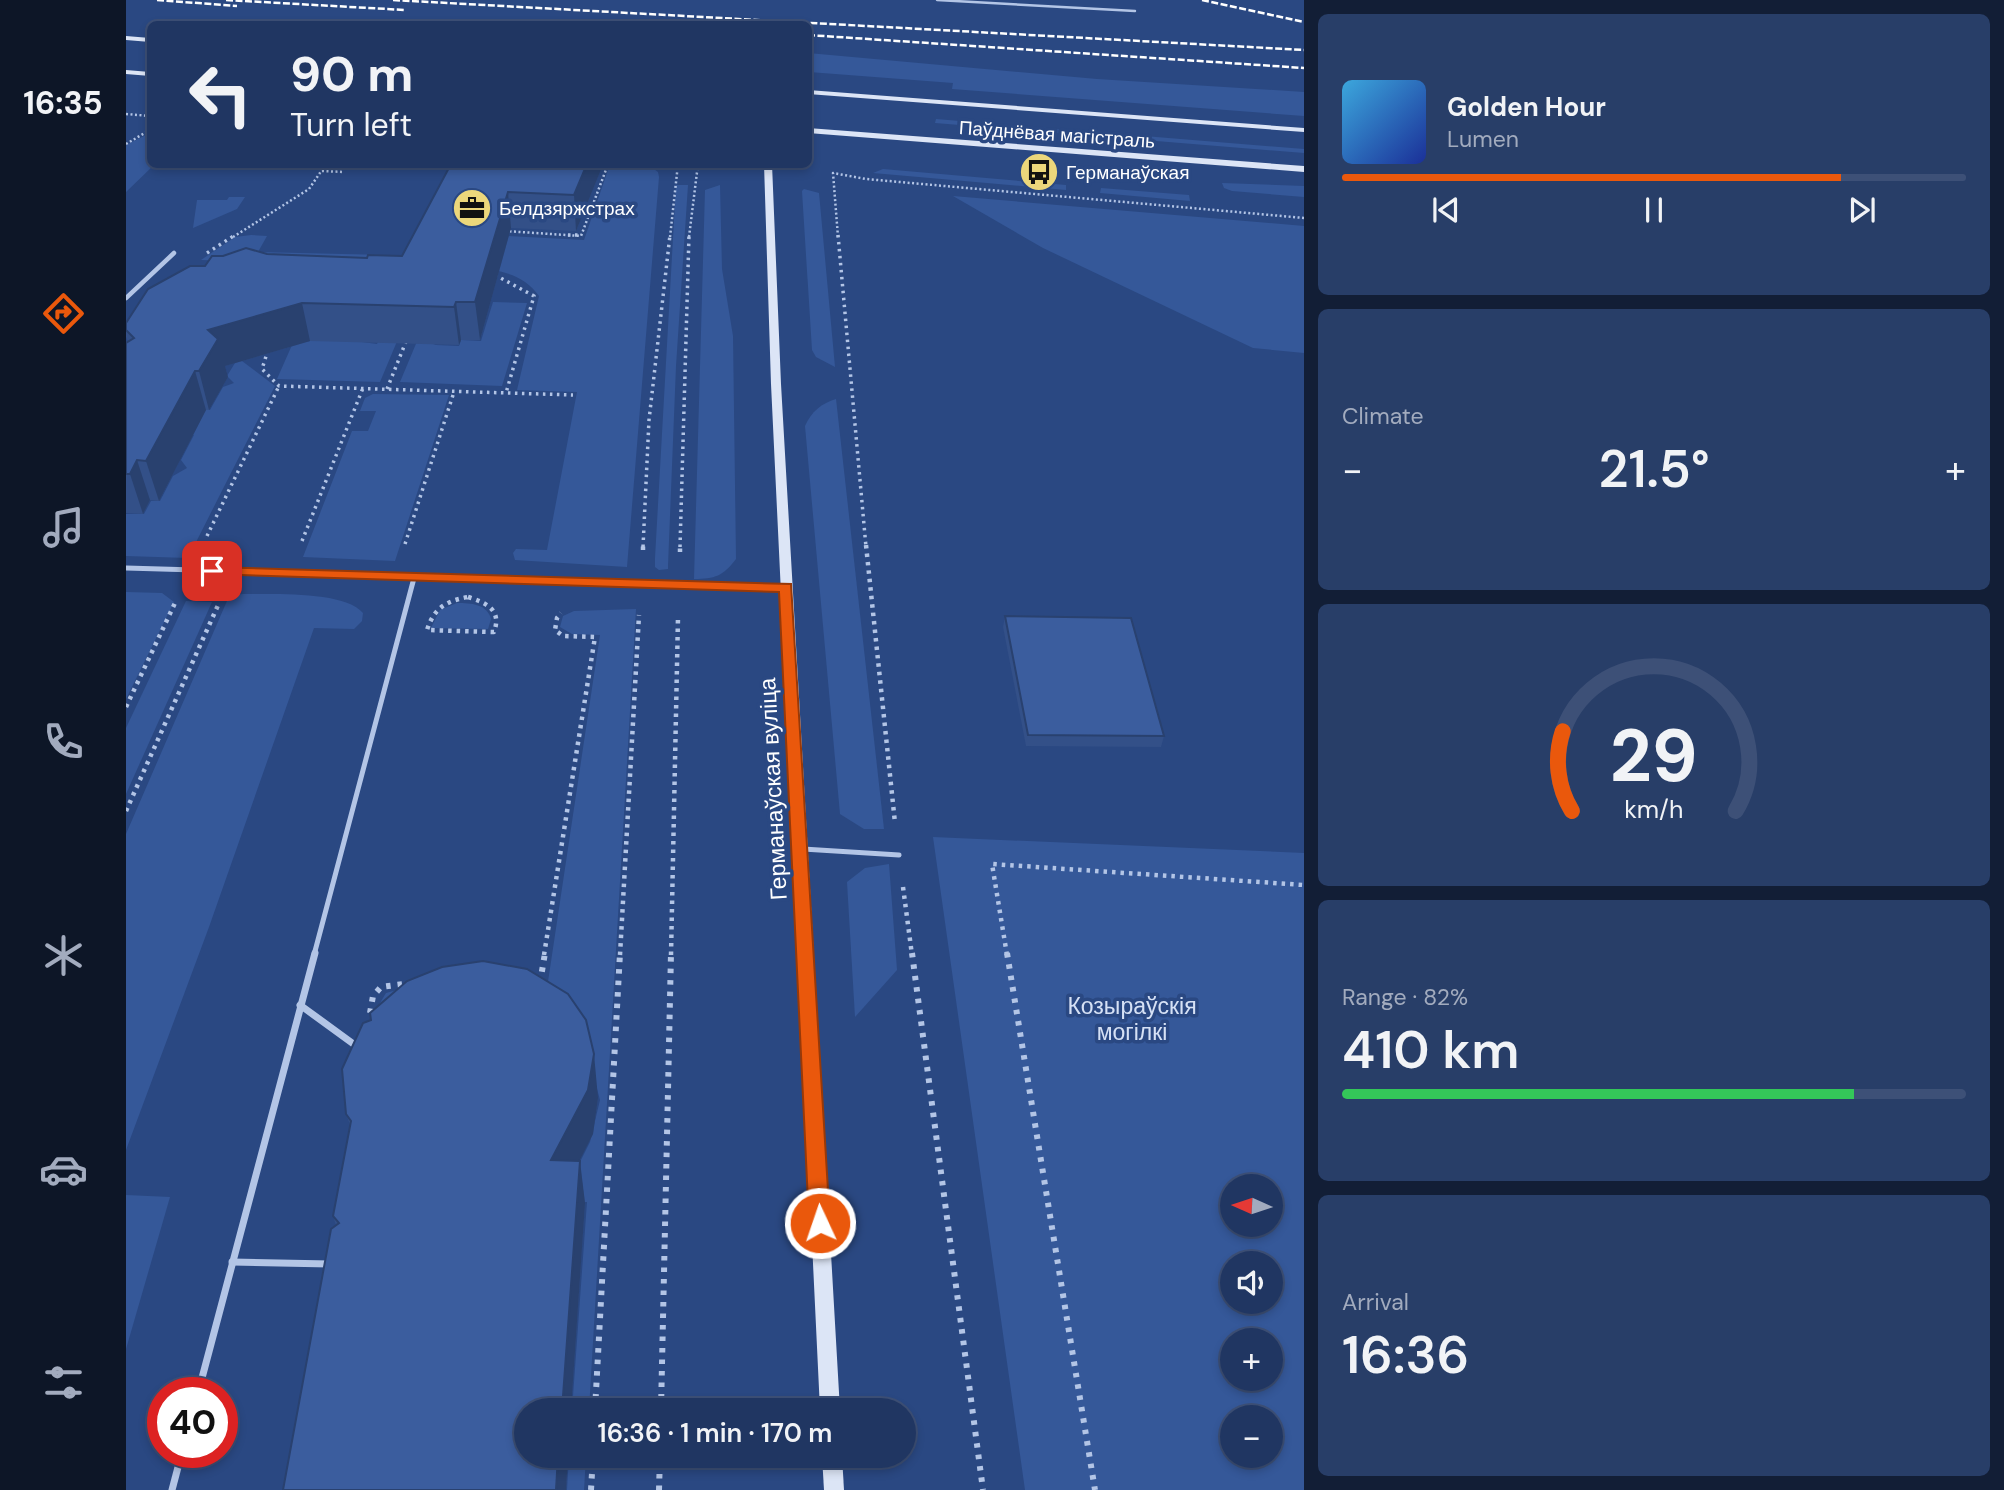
<!DOCTYPE html>
<meta charset="utf-8">
<style>
:root{--surface:#203662;--page:#283e68;--text:#f1f3f6;--muted:#a2abbe;--line:#3d5077;--accent:#ea580c}
body{margin:0;font-family:"DM Sans",sans-serif;background:var(--page);color:var(--text);height:100vh;display:flex;flex-direction:column;font-size:26px;white-space:nowrap}
*{box-sizing:border-box;margin:0}
p{font-size:23px;color:var(--muted)}
.icon{flex:none;width:38px;height:38px;fill:none;stroke:currentColor;stroke-width:2;stroke-linecap:round;stroke-linejoin:round}
.map{position:relative;flex:1;overflow:hidden}
.details{display:flex;flex-direction:column;gap:14px;padding:14px;background:#121e36;width:700px}
.details>*{flex:none}
.hud{position:absolute;left:21px;top:21px;width:665px;height:147px;border-radius:10px;box-shadow:0 4px 10px #0003,0 0 0 2px var(--line);background:#203662;color:var(--text);overflow:hidden}
.needle{width:46px;rotate:273deg}
.controls{position:absolute;left:1094px;top:1174px;display:grid;gap:14px}
.controls a{display:grid;place-items:center;width:63px;height:63px;border-radius:50%;background:var(--surface);box-shadow:0 4px 10px #0003,0 0 0 2px var(--line);font-size:35px}
.speed{position:absolute;left:21px;top:1377px;display:flex;gap:14px;font-size:35px;font-weight:700;text-align:center}
.speed>*{display:grid;place-content:center;width:91px;height:91px;border-radius:50%;background:var(--surface);box-shadow:0 4px 10px #0003,0 0 0 2px var(--line);line-height:1}
.speed .limit{border:10px solid #d22;background:#fff;color:#111}
.pin{position:absolute;display:grid;place-items:center;width:60px;height:60px;color:#fff;margin:-30px;border-radius:14px;box-shadow:0 4px 10px #0006}
.me{position:absolute;width:77px;margin:-38px;rotate:357deg;stroke-linejoin:round;filter:drop-shadow(0 0 5px #0008)}
.turn{display:flex;align-items:center;gap:24px;height:147px;padding:0 28px;font-size:32px}
.turn .icon{width:91px;height:91px;stroke-width:2.5}
.turn b{display:block;font-size:49px;line-height:60px}
.big{font-size:52px;font-weight:600;line-height:1.1}
.details .tile{flex:1;display:flex;flex-direction:column;justify-content:center;gap:10px;min-width:0;padding:0 24px;border-radius:10px;background:var(--page)}
.details .dial{align-items:center;gap:0}
.dial svg{height:182px;overflow:visible;fill:none;stroke:var(--line);stroke-width:7;stroke-linecap:round;text-anchor:middle}
.dial text{fill:var(--text);stroke:none}
.song{display:flex;align-items:center;gap:21px}
.cover{width:84px;height:84px;border-radius:10px;background:linear-gradient(135deg,hsl(200 70% 55%),hsl(230 70% 35%))}
.played{height:7px;border-radius:4px;background:linear-gradient(90deg,var(--accent) 80%,var(--line) 80%)}
.keys{display:flex;justify-content:space-around;direction:ltr}
.heat{display:flex;justify-content:space-between;align-items:center;font-size:38px;direction:ltr}
.charge{height:10px;border-radius:5px;background:linear-gradient(90deg,#34c759 82%,var(--line) 0)}
.trip{position:absolute;left:388px;top:1398px;width:402px;height:70px;border-radius:35px;background:var(--surface);box-shadow:0 4px 10px #0003,0 0 0 2px var(--line);font-weight:600;line-height:70px;text-align:center}
main{display:flex;flex:1;min-height:0}
.menu{display:flex;flex-direction:column;width:126px;justify-content:space-around;align-items:center;background:#0d1627;color:var(--muted)}
.menu .icon{width:49px;height:49px}
.menu .active{color:var(--accent)}
.menu b{font-size:32px;color:var(--text)}
.map>svg:first-child{display:block}
</style>
<main>
<nav class="menu">
<b>16:35</b>
<svg class="icon active" aria-label="directions" viewBox="0 0 24 24"><path d="M12 3l9 9-9 9-9-9zM9 14v-3h6M13 9l2 2-2 2"/></svg>
<svg class="icon" aria-label="music" viewBox="0 0 24 24"><path d="M9 18V5l10-2v13"/><circle cx="6" cy="18" r="3"/><circle cx="16" cy="16" r="3"/></svg>
<svg class="icon" aria-label="phone" viewBox="0 0 24 24"><path d="M5 4h4l2 5-3 2q2 4 5 5l2-3 5 2v4C11 20 4 13 5 4z"/></svg>
<svg class="icon" aria-label="climate" viewBox="0 0 24 24"><path d="M12 3v18M4 7l16 10M4 17L20 7"/></svg>
<svg class="icon" aria-label="car" viewBox="0 0 24 24"><path d="M5 17H2v-5l4-1 3-4h7l3 4 3 1v5h-3M9 17h6M6 11h13"/><circle cx="7" cy="17" r="2"/><circle cx="17" cy="17" r="2"/></svg>
<svg class="icon" aria-label="filters" viewBox="0 0 24 24"><path d="M4 7h16M4 17h16"/><circle cx="9" cy="7" r="2"/><circle cx="15" cy="17" r="2"/></svg>
</nav>
<div class="map">
<svg width="1178" height="1490" viewBox="0 0 1178 1490">
<rect width="100%" height="100%" fill="#2a4882"/>
<!-- green -->
<g fill="#355899" fill-rule="evenodd">
<polygon points="682,53 971,79 1178,92 1178,116 826,89 827,83 683,72"/>
<polygon points="810,119 1178,149 1178,153 809,123"/>
<polygon points="24,133 24,164 28,165 0,192 0,145"/>
<path d="M450,165L525,167L532,172L533,177L501,567L389,560L387,553L390,549L421,550L451,392L391,390L413,296C391,264 348,269 313,267L322,233L458,240L483,167Z"/>
<polygon points="757,169 940,185 940,190 747,173"/>
<polygon points="1096,183 1178,186 1178,197 1106,191 1098,188"/>
<polygon points="550,185 562,185 550,366 542,566 542,569 533,570 529,567 529,558"/>
<path d="M594,185L596,269L607,336L610,559C597,576 589,579 568,579L579,190Z"/>
<polygon points="975,188 1063,195 1064,201 974,193"/>
<polygon points="678,189 693,193 709,367 690,357 686,350 676,191"/>
<polygon points="827,196 1178,226 1178,353 1127,348 917,248"/>
<polygon points="103,197 119,197 111,209 67,228 71,200 101,200"/>
<polygon points="125,235 141,236 132,252 302,256 295,267 75,260 109,237"/>
<polygon points="367,302 401,303 376,386 274,382 292,339 310,345 333,346 335,340 355,341"/>
<polygon points="170,336 180,342 198,337 251,344 254,338 272,339 254,382 151,379"/>
<polygon points="112,358 149,386 62,558 0,556 0,514 18,514 25,501 34,501 47,476 61,468 55,460 68,435 59,434 72,410 84,410 97,387 108,383 101,376"/>
<polygon points="247,394 323,395 269,561 177,557 226,431 242,431 250,411 234,411 239,398"/>
<path d="M710,399L758,829H738L714,814L679,426C685,412 696,403 710,399Z"/>
<polygon points="0,592 36,593 48,602 0,699"/>
<path d="M104,594C135,595 217,589 237,613L236,621L228,629L188,628L83,927L0,1150V834Z"/>
<polygon points="60,601 86,602 0,794 0,728"/>
<path d="M331,603C345,603 361,604 365,619L362,629L305,628L314,610Z"/>
<polygon points="510,609 463,1410 446,1410 461,1202 403,1202 453,1164 464,1142 474,1100 462,1055 251,1008 260,993 271,990 420,995 474,635 446,634 434,627 437,616 448,611"/>
<path d="M807,837L1178,853V1490H899ZM1106,1186H1144V1225H1106ZM1106,1264H1144V1302H1106ZM1106,1340H1144V1379H1106ZM1106,1418H1144V1456H1106Z"/>
<polygon points="763,864 771,970 729,1017 721,882 739,868"/>
<polygon points="0,1195 44,1197 0,1349"/>
<polygon points="443,1456 460,1456 458,1490 441,1490"/>
</g>
<g fill="none" stroke-linecap="round" stroke-linejoin="round">
<!-- path-far3 -->
<g stroke="#b3c5e6" stroke-width="2.5" stroke-dasharray="2 2.5" stroke-linecap="butt">
<polyline points="0,114 24,116"/>
<polyline points="0,144 24,130"/>
<polyline points="196,171 218,172"/>
<polyline points="379,231 455,236 481,167 473,166"/>
<polyline points="107,237 183,189 200,164"/>
<polyline points="544,237 552,164"/>
<polyline points="563,237 572,164"/>
<polyline points="712,237 707,173 740,179 1178,218"/>
</g>
<!-- path-far2 -->
<g stroke="#b3c5e6" stroke-width="3.5" stroke-dasharray="2.5 4.5" stroke-linecap="butt">
<polyline points="442,235 455,235"/>
<polyline points="712,235 740,547"/>
<polyline points="81,253 109,235"/>
<polyline points="369,275 408,296 380,393"/>
<polyline points="142,350 136,369 153,386 447,395"/>
<polyline points="261,389 281,339"/>
<polyline points="81,536 153,386"/>
<polyline points="176,541 237,388"/>
<polyline points="279,544 328,392"/>
<polyline points="517,547 523,420 544,235"/>
<polyline points="554,547 563,235"/>
</g>
<!-- path-far1 -->
<g stroke="#b3c5e6" stroke-width="4.5" stroke-dasharray="3.5 5" stroke-linecap="butt">
<polyline points="740,545 769,823"/>
<polyline points="517,550 517,545"/>
<polyline points="554,552 554,545"/>
<path d="M342,597C361,603 376,610 368,632L301,630C308,608 320,601 342,597Z"/>
<polyline points="0,707 49,603"/>
<polyline points="0,811 93,603"/>
<polyline points="777,887 786,955"/>
<polyline points="418,955 469,637 437,636 429,630 431,618 435,613"/>
<polyline points="494,955 513,615"/>
<polyline points="545,955 552,617"/>
<polyline points="881,955 866,864 1178,885"/>
</g>
<!-- path -->
<g stroke="#b3c5e6" stroke-width="6" stroke-dasharray="4.5 7" stroke-linecap="butt">
<polyline points="786,953 857,1490"/>
<polyline points="881,953 969,1490"/>
<polyline points="414,983 419,953"/>
<polyline points="244,1013 247,996 255,987 285,983"/>
<polyline points="469,1410 494,953"/>
<polyline points="535,1410 545,953"/>
<polyline points="465,1490 467,1456"/>
<polyline points="533,1490 534,1456"/>
</g>
<!-- lane-far3 -->
<polyline stroke="#b3c5e6" stroke-width="2.5" points="811,0 1009,11"/>
<!-- lane-far2 -->
<polyline stroke="#b3c5e6" stroke-width="4.5" points="0,298 48,253"/>
<!-- lane-far1 -->
<g stroke="#b3c5e6" stroke-width="5">
<polyline points="0,568 660,587"/>
<polyline points="677,849 773,855"/>
<polyline points="188,955 288,578"/>
</g>
<!-- lane -->
<g stroke="#b3c5e6" stroke-width="7">
<polyline points="174,1005 233,1048"/>
<polyline points="106,1262 204,1264"/>
<polyline points="72,1393 189,953"/>
<polyline points="46,1490 56,1452"/>
</g>
<!-- secondary -->
<g fill="#dce5f6" fill-rule="evenodd">
<polygon points="0,36 24,38 24,42 0,40"/>
<polygon points="0,70 24,72 24,76 0,74"/>
<polygon points="682,90 1178,128 1178,132 682,94"/>
<polygon points="682,128 1178,166 1178,172 682,133"/>
<polygon points="638,164 646,164 655,384 714,1410 694,1410 645,384"/>
<polygon points="696,1456 716,1456 718,1490 698,1490"/>
</g>
<!-- rail -->
<g stroke="#fff" stroke-width="2.5" stroke-dasharray="7 2.5" stroke-linecap="butt">
<polyline points="31,0 111,6"/>
<polyline points="100,0 279,10"/>
<polyline points="267,0 1178,50"/>
<polyline points="1076,0 1178,22"/>
<polyline points="682,35 1178,68"/>
</g>
</g>
<!-- wall -->
<g fill="#335088">
<polygon points="325,164 476,167 450,231 385,228 354,340 335,340 333,345 184,341 99,366 102,377 83,410 80,410 33,501 24,500 17,514 0,513 0,343 2,342 0,337 0,323 79,266 97,256 141,254 241,258 276,256"/>
<polygon points="879,616 1038,736 1035,747 900,746 877,627"/>
<polygon points="472,1098 467,1134 453,1161 459,1203 445,1410 401,1410 442,1456 440,1490 157,1490 210,1225 207,1216 224,1125 220,1114"/>
</g>
<!-- shaded-wall -->
<g fill="#29416f">
<polygon points="461,164 476,164 476,167 450,231 448,195"/>
<polygon points="382,192 385,228 354,340 349,302"/>
<polygon points="330,302 335,340 333,345 328,307"/>
<polygon points="176,303 184,341 99,366 102,377 83,410 73,371 82,330"/>
<polygon points="69,371 80,410 33,501 20,461"/>
<polygon points="11,460 24,500 17,514 4,474"/>
<polygon points="468,1054 472,1098 467,1134 432,1203 425,1160"/>
<polygon points="454,1161 459,1203 445,1410 436,1410"/>
<polygon points="432,1456 442,1456 440,1490 430,1490"/>
</g>
<!-- building -->
<g fill="#3b5d9e" stroke="#29416f" stroke-width="2">
<polygon points="325,164 461,164 448,195 382,192 349,302 330,302 328,307 176,303 82,330 92,339 73,371 69,371 20,461 11,460 4,474 0,474 0,343 8,338 0,330 0,323 22,289 64,266 79,266 86,256 97,256 120,248 141,254 241,258 242,255 276,256"/>
<polygon points="879,616 1005,618 1038,736 902,735"/>
<polygon points="357,961 401,969 442,994 460,1020 468,1054 462,1090 425,1160 454,1161 436,1410 401,1410 401,1456 432,1456 430,1490 157,1490 205,1229 213,1223 207,1216 225,1121 220,1114 216,1069 237,1023 245,1020 244,1013 281,981 316,967"/>
</g>
<!-- route -->
<polygon fill="#ea580c" stroke="#983908" stroke-width="2" points="86,567 665,584 704,1223 701,1230 694,1233 686,1230 683,1223 653,592 81,574 81,568"/>
<!-- icons -->
<defs>
<g id="bus-disc" transform="scale(2.0125)"><circle r="9.5" fill="#ecd77b" stroke="#2a4882"/><path d="M-5-6H5V4H4V6H2V4H-2V6H-4V4H-5ZM-3.5-4V0h7V-4ZM-3.5 1.2v1.5H-2V1.2ZM2 1.2v1.5H3.5V1.2Z" fill="#111"/></g>
<g id="office-disc" transform="scale(2.0125)"><circle r="9.5" fill="#ecd77b" stroke="#2a4882"/><path d="M-6-3h4V-5.5h4V-3h4V5H-6ZM-1-4.5V-3h2v-1.5ZM-6 0V1H6V0Z" fill="#111"/></g>
</defs>
<g fill-rule="evenodd">
<use href="#bus-disc" x="913" y="172"/>
<use href="#office-disc" x="346" y="208"/>
</g>
<g text-anchor="middle" stroke-width="7" stroke-linejoin="round" paint-order="stroke">
<!-- far-street labels -->
<g font-size="19" fill="#fff" stroke="#2a4882">
<text transform="translate(931 134) rotate(4)" y="7">Паўднёвая магістраль</text>
</g>
<!-- far-poi labels -->
<g font-size="19" fill="#fff" stroke="#2a4882" text-anchor="start">
<text x="940" y="179">Германаўская</text>
<text x="373" y="215">Белдзяржстрах</text>
</g>
<!-- street labels -->
<g font-size="23" fill="#fff" stroke="#2a4882">
<text transform="translate(647 789) rotate(-93)" y="8">Германаўская вуліца</text>
</g>
<!-- park labels -->
<g font-size="23" fill="#d6e1f5" stroke="#2a4882">
<text x="1006" y="1014">Козыраўскія<tspan x="1006" dy="26">могілкі</tspan></text>
</g>
</g>
</svg>
<div class="controls">
<a><svg class="needle" viewBox="-14 -14 28 28"><path d="M0-13l5 13h-10z" fill="#e53935"/><path d="M0 13l5-13h-10z" fill="#a2abbe"/></svg></a>
<a><svg class="icon" aria-label="sound" viewBox="0 0 24 24"><path d="M4 9h4l5-4v14l-5-4H4zM17 9q2 3 0 6"/></svg></a>
<a>+</a>
<a>−</a>
</div>
<div class="speed"><div class="limit">40</div></div>
<div class="pin" style="left:86px;top:571px;background:#d93025"><svg class="icon" aria-label="arrive" viewBox="0 0 24 24"><path d="M6 21V4h12l-3 4 3 4H6"/></svg></div>
<svg class="me" style="left:694px;top:1223px" viewBox="-20 -20 40 40"><circle r="17" fill="#ea580c" stroke="#fff" stroke-width="3"/><path d="M0-11L8 9 0 5-8 9z" fill="#fff"/></svg>
<div class="trip">16:36 · 1 min · 170 m</div>
<div class="hud">
<div class="turn"><svg class="icon" aria-label="left" viewBox="0 0 24 24"><path d="M17 20v-9H6M10 6l-5 5 5 5"/></svg><div><b>90 m</b>Turn left</div></div>
</div>
</div>
<section class="details">
<div class="tile">
<div class="song"><i class="cover"></i><div><b>Golden Hour</b><p>Lumen</p></div></div>
<div class="played"></div>
<div class="keys"><svg class="icon" aria-label="previous" viewBox="0 0 24 24"><path d="M18 5L8 12l10 7zM5 5v14"/></svg><svg class="icon" aria-label="pause" viewBox="0 0 24 24"><path d="M8 5v14M16 5v14"/></svg><svg class="icon" aria-label="next" viewBox="0 0 24 24"><path d="M6 5l10 7-10 7zM19 5v14"/></svg></div>
</div>
<div class="tile"><p>Climate</p>
<div class="heat"><a>−</a><b class="big">21.5°</b><a>+</a></div>
</div>
<div class="tile dial"><svg viewBox="0 0 100 80">
<path d="M14 69A42 42 0 1 1 86 69"/>
<path d="M14 69A42 42 0 0 1 10 34" stroke="#ea580c"/>
<text x="50" y="56" font-size="32" font-weight="700">29</text>
<text x="50" y="72" font-size="11">km/h</text>
</svg></div>
<div class="tile"><p>Range · 82%</p><b class="big">410 km</b><div class="charge"></div></div>
<div class="tile"><p>Arrival</p><b class="big">16:36</b></div>
</section>
</main>
